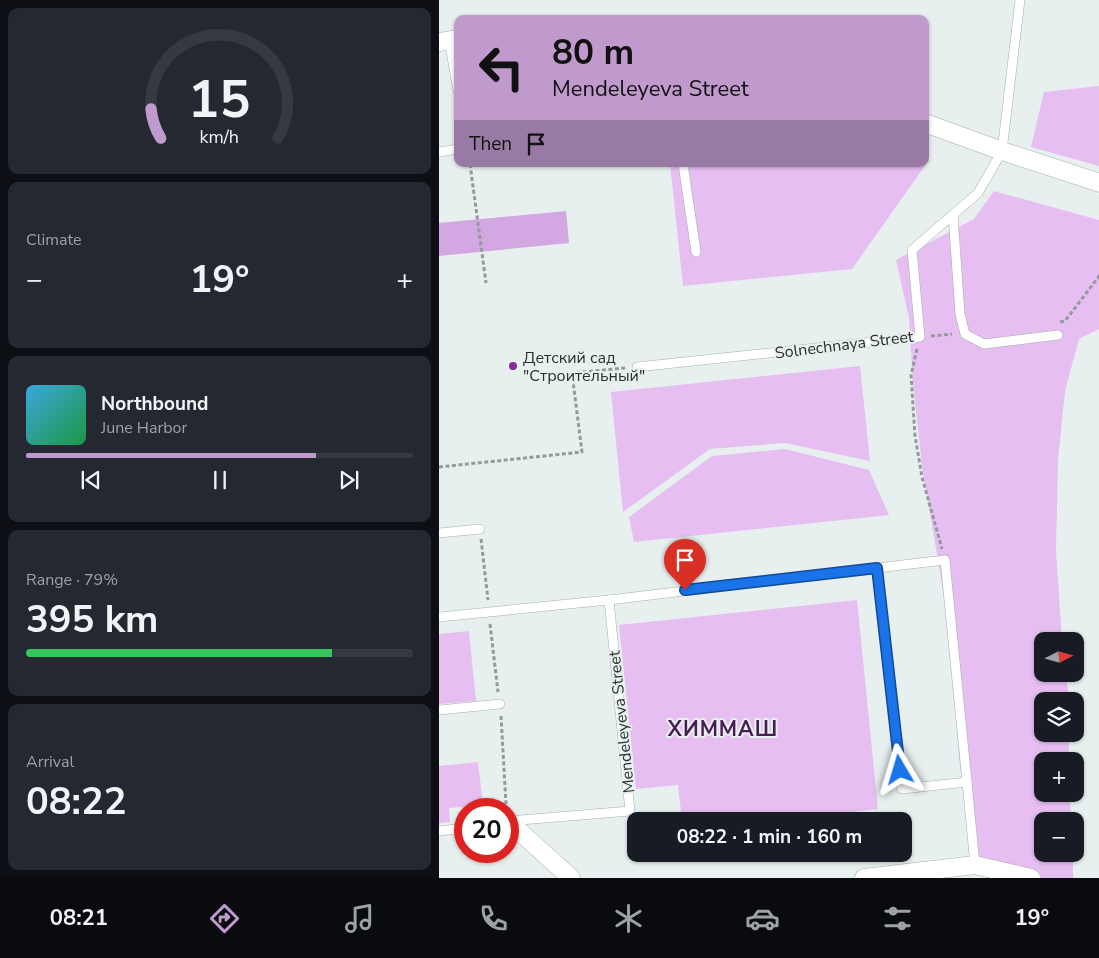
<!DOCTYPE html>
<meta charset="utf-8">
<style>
:root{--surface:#171b24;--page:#242831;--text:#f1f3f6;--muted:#9ea1a6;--line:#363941;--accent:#c099cd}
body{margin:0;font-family:"Nunito Sans",sans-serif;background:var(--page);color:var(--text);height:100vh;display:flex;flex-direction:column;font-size:19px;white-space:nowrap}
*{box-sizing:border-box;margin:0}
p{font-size:16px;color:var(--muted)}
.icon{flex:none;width:28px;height:28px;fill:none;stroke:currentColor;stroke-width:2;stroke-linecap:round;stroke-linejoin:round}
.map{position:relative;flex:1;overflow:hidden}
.details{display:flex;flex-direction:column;gap:8px;padding:8px;background:#0d0f14;width:439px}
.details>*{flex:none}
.banner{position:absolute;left:15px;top:15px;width:475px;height:152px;border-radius:10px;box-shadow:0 1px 4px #0004;background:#c099cd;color:#111;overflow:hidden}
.needle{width:32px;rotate:84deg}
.tools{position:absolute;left:595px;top:632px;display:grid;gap:10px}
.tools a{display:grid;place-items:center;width:50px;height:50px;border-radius:10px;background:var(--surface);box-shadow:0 1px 4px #0004;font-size:25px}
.speed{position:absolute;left:15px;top:798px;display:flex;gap:10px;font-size:25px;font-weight:700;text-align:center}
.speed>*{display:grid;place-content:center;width:65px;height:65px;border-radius:50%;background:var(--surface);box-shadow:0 1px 4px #0004;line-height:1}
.speed .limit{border:8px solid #d22;background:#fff;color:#111}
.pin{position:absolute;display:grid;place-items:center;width:42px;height:42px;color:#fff;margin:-51px -21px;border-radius:50% 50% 50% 0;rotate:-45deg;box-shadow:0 0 5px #0007}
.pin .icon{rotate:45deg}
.me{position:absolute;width:55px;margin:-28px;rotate:353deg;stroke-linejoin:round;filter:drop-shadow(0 0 4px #0008)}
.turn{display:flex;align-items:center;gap:18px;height:105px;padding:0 15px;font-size:22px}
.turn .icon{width:65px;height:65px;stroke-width:2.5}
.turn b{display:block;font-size:35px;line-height:42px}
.then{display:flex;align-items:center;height:48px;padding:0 15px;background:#0003;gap:10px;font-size:19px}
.big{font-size:38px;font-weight:700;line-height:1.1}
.details .card{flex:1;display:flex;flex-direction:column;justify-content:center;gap:8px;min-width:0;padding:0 18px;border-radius:10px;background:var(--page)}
.details .dial{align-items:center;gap:0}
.dial svg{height:130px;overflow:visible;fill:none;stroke:var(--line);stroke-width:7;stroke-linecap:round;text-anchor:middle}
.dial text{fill:var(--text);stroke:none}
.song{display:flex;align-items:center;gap:15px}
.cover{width:60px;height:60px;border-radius:8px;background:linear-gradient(135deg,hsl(200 70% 55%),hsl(140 70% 35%))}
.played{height:5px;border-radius:2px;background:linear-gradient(90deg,var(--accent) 75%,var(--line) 75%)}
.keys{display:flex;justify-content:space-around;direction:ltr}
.heat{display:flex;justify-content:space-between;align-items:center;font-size:28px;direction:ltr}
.charge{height:8px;border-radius:4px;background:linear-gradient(90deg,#34c759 79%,var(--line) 0)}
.trip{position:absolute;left:188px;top:812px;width:285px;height:50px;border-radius:10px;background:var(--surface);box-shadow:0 1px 4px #0004;font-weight:700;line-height:50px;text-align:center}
.tab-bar{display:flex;height:80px;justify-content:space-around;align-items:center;background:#090b0e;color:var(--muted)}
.tab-bar .icon{width:35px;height:35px}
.tab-bar .selected{color:var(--accent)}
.tab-bar b{font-size:22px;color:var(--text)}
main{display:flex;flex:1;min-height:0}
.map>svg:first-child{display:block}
</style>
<main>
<section class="details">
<div class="card dial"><svg viewBox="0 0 100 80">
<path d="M14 69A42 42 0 1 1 86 69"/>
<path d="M14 69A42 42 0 0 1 8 51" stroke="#c099cd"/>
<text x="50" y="56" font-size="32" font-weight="700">15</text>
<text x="50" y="72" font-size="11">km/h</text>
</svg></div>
<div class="card"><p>Climate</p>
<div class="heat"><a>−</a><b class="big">19°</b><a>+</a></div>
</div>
<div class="card">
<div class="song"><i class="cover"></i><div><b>Northbound</b><p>June Harbor</p></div></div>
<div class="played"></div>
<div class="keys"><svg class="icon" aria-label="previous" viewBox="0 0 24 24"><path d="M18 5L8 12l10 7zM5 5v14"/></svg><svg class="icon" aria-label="pause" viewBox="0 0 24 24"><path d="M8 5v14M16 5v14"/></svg><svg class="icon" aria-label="next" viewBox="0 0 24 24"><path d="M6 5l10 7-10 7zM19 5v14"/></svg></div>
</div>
<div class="card"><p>Range · 79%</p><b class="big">395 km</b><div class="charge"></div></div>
<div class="card"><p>Arrival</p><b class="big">08:22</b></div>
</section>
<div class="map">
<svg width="661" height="878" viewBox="0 0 661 878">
<rect width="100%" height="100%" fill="#e7f0ef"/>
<!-- green -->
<g fill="#e6bef2">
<polygon points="660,86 660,166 592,147 605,92"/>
<polygon points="486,159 490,160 413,269 244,286 231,164 486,164"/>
<polygon points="555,191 660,220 660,329 640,339 626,391 619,460 617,551 623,641 604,641 604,674 627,674 630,701 604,701 604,734 630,734 630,761 604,761 604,794 631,794 632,821 604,821 604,854 634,854 634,878 581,878 533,865 520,757 515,671 503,584 483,466 474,383 470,318 457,260 535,219"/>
<polygon points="421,366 431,461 346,443 271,449 184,512 172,392"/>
<polygon points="346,449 430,470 450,515 195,542 190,517 273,456"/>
<polygon points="418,600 439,809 331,821 243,821 239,785 197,789 180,625"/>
<polygon points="30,631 37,701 0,704 0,634"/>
<polygon points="39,762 44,805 10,808 11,822 0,823 0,766"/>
</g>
<!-- forest -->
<polygon fill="#d3a7e1" points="127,211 130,243 0,256 0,223"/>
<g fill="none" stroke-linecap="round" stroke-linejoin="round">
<!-- service casing -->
<g stroke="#a5aead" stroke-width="10">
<g id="service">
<polyline points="10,40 19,91"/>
<polyline points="0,152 19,149"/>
<polyline points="244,164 257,252"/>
<polyline points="514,215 521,314 526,334 545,344 619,335"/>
<polyline points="198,367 481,337 473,250 539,193 563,151 581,0"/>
<polyline points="0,533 41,529"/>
<polyline points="438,568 506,560 528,782"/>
<polyline points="0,617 170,600 438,568 463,789 528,782 536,865"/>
<polyline points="0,710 61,704"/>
<polyline points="69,821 191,811 170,600"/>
<polyline points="0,831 26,828"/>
</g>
</g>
<!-- minor casing -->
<g stroke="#a5aead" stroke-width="19">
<g id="minor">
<polyline points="0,42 19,39"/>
<polyline points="486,123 563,151 661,183"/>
<polyline points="69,821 132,878"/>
<polyline points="425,878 536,865 592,878"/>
</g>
</g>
<!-- path -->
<g stroke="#949a9a" stroke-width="3" stroke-dasharray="4 2.5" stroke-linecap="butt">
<polyline points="31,164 47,283"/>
<polyline points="621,322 626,321 661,275"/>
<polyline points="492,336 513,334"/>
<polyline points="478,349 472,375 476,436 483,477 503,549"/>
<polyline points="0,467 143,452 133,373 186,368"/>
<polyline points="42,539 49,600"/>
<polyline points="51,624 59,692"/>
<polyline points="62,716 67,804"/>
</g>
<!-- service -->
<use href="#service" stroke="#fff" stroke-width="9"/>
<!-- minor -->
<use href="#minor" stroke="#fff" stroke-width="18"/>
</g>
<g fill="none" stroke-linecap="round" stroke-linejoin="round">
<!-- route casing -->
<g stroke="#114b97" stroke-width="12">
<polyline id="route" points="246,590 438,568 461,770"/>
</g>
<!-- route -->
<use href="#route" stroke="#1a73e8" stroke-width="9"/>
</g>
<!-- markers -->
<circle fill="#832c9a" stroke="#e7f0ef" stroke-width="2" cx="74" cy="366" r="5"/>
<g text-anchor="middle" stroke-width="4" stroke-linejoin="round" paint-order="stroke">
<!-- street labels -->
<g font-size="16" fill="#2b2f2f" stroke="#e7f0ef">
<text transform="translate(405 344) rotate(-7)" y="6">Solnechnaya Street</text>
<text transform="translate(182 722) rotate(-96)" y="6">Mendeleyeva Street</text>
</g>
<!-- poi labels -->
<g font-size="16" fill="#2b2f2f" stroke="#e7f0ef" text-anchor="start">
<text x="84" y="363">Детский сад<tspan x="84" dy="18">"Строительный"</tspan></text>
</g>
<!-- district labels -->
<g font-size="21" font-weight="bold" letter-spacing="1" fill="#471e53" stroke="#e7f0ef">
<text x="284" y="736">ХИММАШ</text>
</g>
</g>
</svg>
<div class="tools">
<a><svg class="needle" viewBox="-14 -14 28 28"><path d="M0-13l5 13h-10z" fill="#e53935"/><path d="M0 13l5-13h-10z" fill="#9ea1a6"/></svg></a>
<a><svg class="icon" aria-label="layers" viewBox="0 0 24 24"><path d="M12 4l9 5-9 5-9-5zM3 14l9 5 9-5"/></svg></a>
<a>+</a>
<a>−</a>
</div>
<div class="speed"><div class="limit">20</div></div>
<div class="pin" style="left:246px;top:590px;background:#d93025"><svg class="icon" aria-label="arrive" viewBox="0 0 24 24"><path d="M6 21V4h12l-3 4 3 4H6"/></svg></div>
<svg class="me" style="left:461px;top:770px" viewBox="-20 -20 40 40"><path d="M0-17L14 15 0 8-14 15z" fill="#1a73e8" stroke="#fff" stroke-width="4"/></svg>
<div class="trip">08:22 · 1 min · 160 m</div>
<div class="banner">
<div class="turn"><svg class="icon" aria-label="left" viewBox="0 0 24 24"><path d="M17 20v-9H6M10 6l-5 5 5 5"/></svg><div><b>80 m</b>Mendeleyeva Street</div></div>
<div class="then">Then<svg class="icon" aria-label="arrive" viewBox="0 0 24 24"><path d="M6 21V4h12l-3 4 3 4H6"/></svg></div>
</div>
</div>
</main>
<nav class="tab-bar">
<b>08:21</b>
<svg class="icon selected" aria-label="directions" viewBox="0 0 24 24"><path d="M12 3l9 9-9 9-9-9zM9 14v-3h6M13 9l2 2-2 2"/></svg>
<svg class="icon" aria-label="music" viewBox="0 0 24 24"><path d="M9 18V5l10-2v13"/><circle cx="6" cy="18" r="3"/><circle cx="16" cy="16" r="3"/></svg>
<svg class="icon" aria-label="phone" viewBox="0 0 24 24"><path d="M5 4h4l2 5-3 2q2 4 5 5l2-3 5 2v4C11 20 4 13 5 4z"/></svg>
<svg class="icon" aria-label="climate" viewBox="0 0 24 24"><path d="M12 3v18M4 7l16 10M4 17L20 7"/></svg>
<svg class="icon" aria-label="car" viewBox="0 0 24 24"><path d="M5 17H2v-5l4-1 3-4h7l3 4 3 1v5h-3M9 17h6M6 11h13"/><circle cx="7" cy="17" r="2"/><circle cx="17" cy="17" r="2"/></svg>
<svg class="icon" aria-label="filters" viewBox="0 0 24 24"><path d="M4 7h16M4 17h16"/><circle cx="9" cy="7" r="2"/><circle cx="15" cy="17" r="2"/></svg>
<b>19°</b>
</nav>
